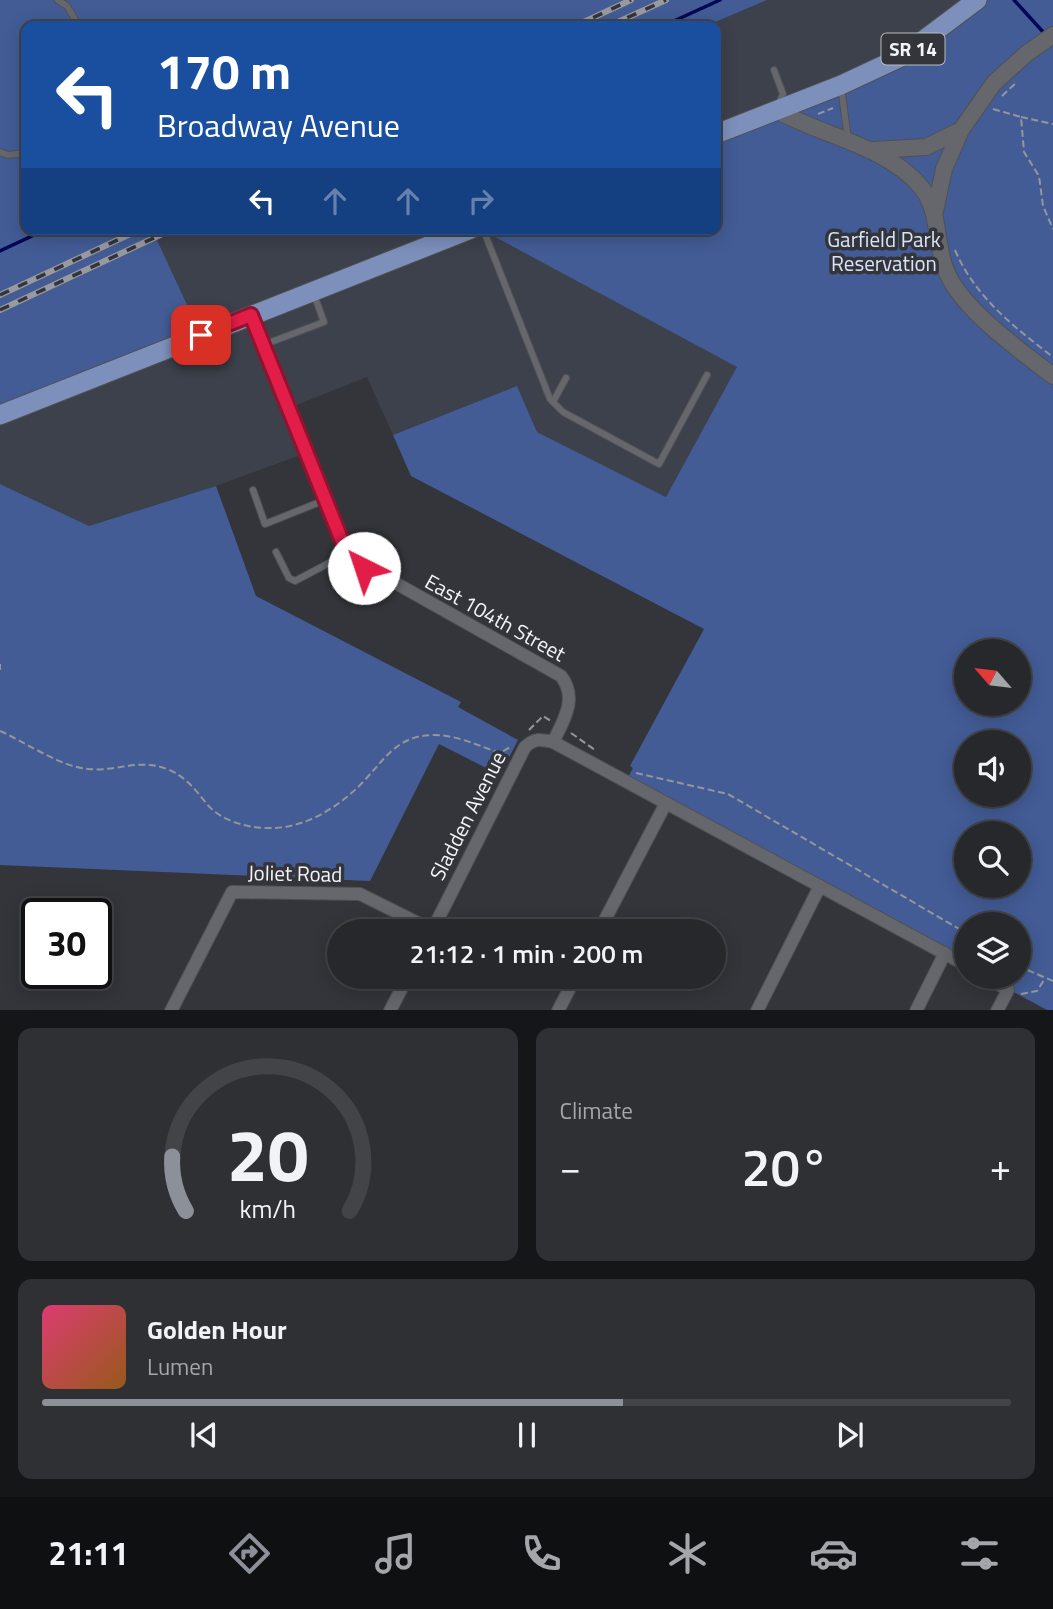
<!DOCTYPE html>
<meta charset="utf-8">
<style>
:root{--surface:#26282c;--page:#2e3034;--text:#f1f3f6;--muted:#a4a6a9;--line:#424448;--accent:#8c9099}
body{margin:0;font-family:"Titillium Web",sans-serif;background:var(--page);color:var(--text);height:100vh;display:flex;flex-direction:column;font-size:26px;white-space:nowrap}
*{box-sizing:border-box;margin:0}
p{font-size:23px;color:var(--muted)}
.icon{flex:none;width:38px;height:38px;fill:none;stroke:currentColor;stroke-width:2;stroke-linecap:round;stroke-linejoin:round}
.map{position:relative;height:1010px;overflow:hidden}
.details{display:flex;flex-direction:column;gap:18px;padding:18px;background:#151618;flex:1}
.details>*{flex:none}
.top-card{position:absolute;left:21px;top:21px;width:700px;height:214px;border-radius:14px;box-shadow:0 4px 18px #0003,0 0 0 2px var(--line);background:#1a4fa0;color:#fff;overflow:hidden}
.needle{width:46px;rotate:298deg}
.fabs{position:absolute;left:954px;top:639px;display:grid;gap:14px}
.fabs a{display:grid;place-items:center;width:77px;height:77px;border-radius:50%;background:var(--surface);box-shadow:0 4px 18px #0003,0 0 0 2px var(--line);font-size:35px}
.speed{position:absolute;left:21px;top:898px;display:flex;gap:14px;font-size:35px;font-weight:700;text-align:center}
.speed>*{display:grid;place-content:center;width:91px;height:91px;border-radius:50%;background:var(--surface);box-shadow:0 4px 18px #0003,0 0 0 2px var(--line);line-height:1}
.speed .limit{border:4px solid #111;border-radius:10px;background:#fff;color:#111}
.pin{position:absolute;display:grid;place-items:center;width:60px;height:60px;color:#fff;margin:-30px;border-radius:14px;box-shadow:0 4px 10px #0006}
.me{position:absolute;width:77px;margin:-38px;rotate:319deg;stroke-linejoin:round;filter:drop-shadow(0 0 5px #0008)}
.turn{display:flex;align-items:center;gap:24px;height:147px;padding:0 21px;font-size:32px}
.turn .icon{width:91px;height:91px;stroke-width:2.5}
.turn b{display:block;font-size:49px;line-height:60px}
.lanes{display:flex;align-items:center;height:66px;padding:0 21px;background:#0003;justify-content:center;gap:35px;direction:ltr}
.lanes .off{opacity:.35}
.big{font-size:52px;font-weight:600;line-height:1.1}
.details .card{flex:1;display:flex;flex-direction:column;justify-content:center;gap:10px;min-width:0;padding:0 24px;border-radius:14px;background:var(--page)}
.details .dial{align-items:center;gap:0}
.dial svg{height:182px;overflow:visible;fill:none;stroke:var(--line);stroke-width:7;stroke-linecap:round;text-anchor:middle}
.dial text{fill:var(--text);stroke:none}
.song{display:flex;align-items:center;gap:21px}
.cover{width:84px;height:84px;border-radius:10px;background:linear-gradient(135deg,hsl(340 70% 55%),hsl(30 70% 35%))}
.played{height:7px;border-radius:4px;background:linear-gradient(90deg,var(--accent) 60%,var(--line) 60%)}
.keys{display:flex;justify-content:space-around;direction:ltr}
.heat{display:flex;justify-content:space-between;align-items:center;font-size:38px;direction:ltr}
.details .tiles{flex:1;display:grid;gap:18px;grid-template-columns:1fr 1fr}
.card:last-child{grid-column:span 2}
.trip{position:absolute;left:327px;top:919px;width:399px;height:70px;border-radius:35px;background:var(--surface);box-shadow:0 4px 18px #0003,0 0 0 2px var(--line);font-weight:600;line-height:70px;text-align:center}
.tabs{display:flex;height:112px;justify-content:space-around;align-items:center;background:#0f1012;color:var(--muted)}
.tabs .icon{width:49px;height:49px}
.tabs .selected{color:var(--accent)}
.tabs b{font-size:32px;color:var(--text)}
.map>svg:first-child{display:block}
</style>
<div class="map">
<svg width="1053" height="1011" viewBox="0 0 1053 1011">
<rect width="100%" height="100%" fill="#33353a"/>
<!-- built -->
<g fill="#3c414b">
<polygon points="767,0 977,0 901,57 716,134 716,26 706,26"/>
<polygon points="157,229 480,229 738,367 666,497 537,432 517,386 393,435 367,377 289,408 306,453 216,486 89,526 0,484 0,303"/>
</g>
<!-- green -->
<g fill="#435c96" fill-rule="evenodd">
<polygon points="0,0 767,0 706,26 26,26 26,229 173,229 156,238 201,335 0,415"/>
<path d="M976,0H1053V1010H1047L986,977L1018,976V924H966V965L626,781L633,768L630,766L704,629L411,476L393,435L517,386L537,432L666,497L737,367L480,229H716V134L841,87ZM966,651H1018V704H966ZM966,742H1018V794H966ZM966,833H1018V886H966Z"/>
<polygon points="0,484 89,526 216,486 256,596 461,702 458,707 518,740 500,775 439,744 370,881 0,865"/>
</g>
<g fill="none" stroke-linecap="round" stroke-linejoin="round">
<!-- stream -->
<g stroke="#020752" stroke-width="3.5">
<polyline points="1014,0 1045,34"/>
<polyline points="663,26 720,0"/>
<polyline points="0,251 47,229"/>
</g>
<!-- service casing -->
<g stroke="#4f5154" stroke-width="8">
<g id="service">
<polyline points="58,0 67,6 79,26"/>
<polyline points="774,70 783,94 778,105"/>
<polyline points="841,87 848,139"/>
<polyline points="0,152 8,155 26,153"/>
<polyline points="483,229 550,399 563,412 659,464 707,375"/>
<polyline points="263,345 324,322 313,292"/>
<polyline points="553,402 566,378"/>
<polyline points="253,490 265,524 325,500"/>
<polyline points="276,552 289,578 295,581 348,553"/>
</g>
</g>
<!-- minor casing -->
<g stroke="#4f5154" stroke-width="14">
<g id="minor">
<path d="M251,315L344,546L351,558L561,676C578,698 564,720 553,742"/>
<path d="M432,931L525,747C535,738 540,739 553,742L966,965"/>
<polyline points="599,931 666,803"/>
<polyline points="985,976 1008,990 997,1011"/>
<polyline points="171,1011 232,892 360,894 432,930"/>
<polyline points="390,1011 408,976"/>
<polyline points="558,1011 576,976"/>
<polyline points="757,1011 820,886"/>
<polyline points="916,1011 945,953"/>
</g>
</g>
<!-- tertiary casing -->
<g stroke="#4f5154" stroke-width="18">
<g id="tertiary">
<path d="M776,110C820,135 889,147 921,187C940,210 935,241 945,268C959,308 1020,350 1053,376"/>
<polyline points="873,150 926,147 961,130 994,83 1026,54 1053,35"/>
<polyline points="935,211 944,169 961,130"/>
</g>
</g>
<!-- primary casing -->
<g stroke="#4f5154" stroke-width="21">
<g id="primary">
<polyline points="716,134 841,85 901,57 977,0"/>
<polyline points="0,415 471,229"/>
</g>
</g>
<!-- path -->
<g stroke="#95969a" stroke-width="2" stroke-dasharray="7 3.5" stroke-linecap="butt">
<polyline points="1002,96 1016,83"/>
<polyline points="993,109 1021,117 1024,152 1039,176 1043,206 1053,229"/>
<polyline points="818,114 833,108"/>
<polyline points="1021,117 1053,124"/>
<path d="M955,250C975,297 1014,327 1053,357"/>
<polyline points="0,664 0,670"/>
<polyline points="529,730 543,716 551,721"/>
<path d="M0,731C25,742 61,767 88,769C116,772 138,758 167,769C185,776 194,788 206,803C221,822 251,829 274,828C307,827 340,806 362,783C385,759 397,735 434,735C457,735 479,746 500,753L512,746"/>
<polyline points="571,733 595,750"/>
<polyline points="636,773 728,794 966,933"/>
<polyline points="1018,966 1053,981"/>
<polyline points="1021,994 1037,991 1044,980"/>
</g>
<!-- service -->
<use href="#service" stroke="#65676c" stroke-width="6"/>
<!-- minor -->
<use href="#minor" stroke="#65676c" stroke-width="12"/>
<!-- tertiary -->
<use href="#tertiary" stroke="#65676c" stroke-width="16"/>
<!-- primary -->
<use href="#primary" stroke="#7d90bb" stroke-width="19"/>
<!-- rail casing -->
<g stroke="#999a9e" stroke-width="6">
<g id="rail">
<polyline points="575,26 631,0"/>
<polyline points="609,26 666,0"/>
<polyline points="0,295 141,229"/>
<polyline points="0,310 173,229"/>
</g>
</g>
<!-- rail -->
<use href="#rail" stroke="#33353a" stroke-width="3.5" stroke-dasharray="10" stroke-linecap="butt"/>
</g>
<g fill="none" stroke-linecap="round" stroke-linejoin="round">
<!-- route casing -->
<g stroke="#92132f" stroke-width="18">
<polyline id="route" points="201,335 251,315 344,546 351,558 364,568"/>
</g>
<!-- route -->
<use href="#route" stroke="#e11d48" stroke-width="12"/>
</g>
<g text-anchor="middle" stroke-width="7" stroke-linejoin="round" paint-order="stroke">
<!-- shield labels -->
<rect fill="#33353a" stroke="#b9bbbe" stroke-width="2" x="881.5" y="33.5" width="63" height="31" rx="5"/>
<g font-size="19" font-weight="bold" fill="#f3f4f7">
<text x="913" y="56">SR 14</text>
</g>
<!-- park labels -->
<g font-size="21" fill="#d9e3f9" stroke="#33353a">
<text x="884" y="247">Garfield Park<tspan x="884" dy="24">Reservation</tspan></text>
</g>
<!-- street labels -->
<g font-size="21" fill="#f3f4f7" stroke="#33353a">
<text transform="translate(495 618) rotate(29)" y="7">East 104th Street</text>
<text transform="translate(468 816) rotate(-63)" y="7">Sladden Avenue</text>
<text transform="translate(295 874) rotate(1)" y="7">Joliet Road</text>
</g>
</g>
</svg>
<div class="fabs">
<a><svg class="needle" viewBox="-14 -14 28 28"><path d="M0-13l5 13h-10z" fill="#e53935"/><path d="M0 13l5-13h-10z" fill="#a4a6a9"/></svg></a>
<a><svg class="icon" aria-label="sound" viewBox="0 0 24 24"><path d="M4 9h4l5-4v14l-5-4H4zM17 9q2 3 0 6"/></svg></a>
<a><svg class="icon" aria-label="search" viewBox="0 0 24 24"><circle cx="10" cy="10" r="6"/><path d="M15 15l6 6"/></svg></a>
<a><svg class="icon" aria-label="layers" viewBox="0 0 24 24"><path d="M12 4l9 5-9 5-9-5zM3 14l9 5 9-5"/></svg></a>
</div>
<div class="speed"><div class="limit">30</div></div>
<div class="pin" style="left:201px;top:335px;background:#d93025"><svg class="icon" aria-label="arrive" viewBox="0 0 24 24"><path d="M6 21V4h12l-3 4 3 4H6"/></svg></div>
<svg class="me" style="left:364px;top:568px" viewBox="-20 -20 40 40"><circle r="19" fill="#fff"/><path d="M0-13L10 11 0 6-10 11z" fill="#e11d48"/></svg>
<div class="trip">21:12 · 1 min · 200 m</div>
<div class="top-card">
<div class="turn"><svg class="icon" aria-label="left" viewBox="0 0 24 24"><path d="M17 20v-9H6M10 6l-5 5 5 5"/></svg><div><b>170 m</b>Broadway Avenue</div></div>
<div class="lanes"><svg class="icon" aria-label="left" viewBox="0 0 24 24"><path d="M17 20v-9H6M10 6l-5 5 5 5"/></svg><svg class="icon off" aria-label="ahead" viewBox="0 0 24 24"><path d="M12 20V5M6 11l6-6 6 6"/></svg><svg class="icon off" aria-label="ahead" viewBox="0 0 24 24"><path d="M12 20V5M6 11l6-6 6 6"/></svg><svg class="icon off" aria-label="right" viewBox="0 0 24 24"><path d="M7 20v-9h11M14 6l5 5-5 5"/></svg></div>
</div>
</div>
<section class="details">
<div class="tiles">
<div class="card dial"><svg viewBox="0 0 100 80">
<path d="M14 69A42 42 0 1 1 86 69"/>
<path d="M14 69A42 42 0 0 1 8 45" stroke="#8c9099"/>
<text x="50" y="56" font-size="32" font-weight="700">20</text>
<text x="50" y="72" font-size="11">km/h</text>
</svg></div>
<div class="card"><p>Climate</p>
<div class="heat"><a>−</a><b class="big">20°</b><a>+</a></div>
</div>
<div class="card">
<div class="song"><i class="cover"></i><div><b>Golden Hour</b><p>Lumen</p></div></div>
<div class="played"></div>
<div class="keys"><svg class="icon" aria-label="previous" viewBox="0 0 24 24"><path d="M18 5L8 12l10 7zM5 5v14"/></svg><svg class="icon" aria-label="pause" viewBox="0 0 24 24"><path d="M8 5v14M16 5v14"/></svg><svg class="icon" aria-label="next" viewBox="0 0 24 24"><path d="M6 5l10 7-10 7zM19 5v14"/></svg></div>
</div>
</div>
</section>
<nav class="tabs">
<b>21:11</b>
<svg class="icon selected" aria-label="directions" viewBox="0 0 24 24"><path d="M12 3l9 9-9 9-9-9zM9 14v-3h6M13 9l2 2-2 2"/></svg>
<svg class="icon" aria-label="music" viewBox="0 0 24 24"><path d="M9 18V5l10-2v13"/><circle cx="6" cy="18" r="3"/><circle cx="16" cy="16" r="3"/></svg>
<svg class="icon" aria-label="phone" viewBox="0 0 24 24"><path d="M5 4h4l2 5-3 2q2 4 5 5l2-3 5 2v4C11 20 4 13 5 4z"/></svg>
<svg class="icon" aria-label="climate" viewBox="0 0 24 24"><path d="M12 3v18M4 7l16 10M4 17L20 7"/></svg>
<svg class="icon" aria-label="car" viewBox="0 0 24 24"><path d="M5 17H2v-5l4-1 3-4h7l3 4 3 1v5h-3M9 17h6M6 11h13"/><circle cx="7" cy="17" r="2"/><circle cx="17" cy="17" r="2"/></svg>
<svg class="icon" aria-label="filters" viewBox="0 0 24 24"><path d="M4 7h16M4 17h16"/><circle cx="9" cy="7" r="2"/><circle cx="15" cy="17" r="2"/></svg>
</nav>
